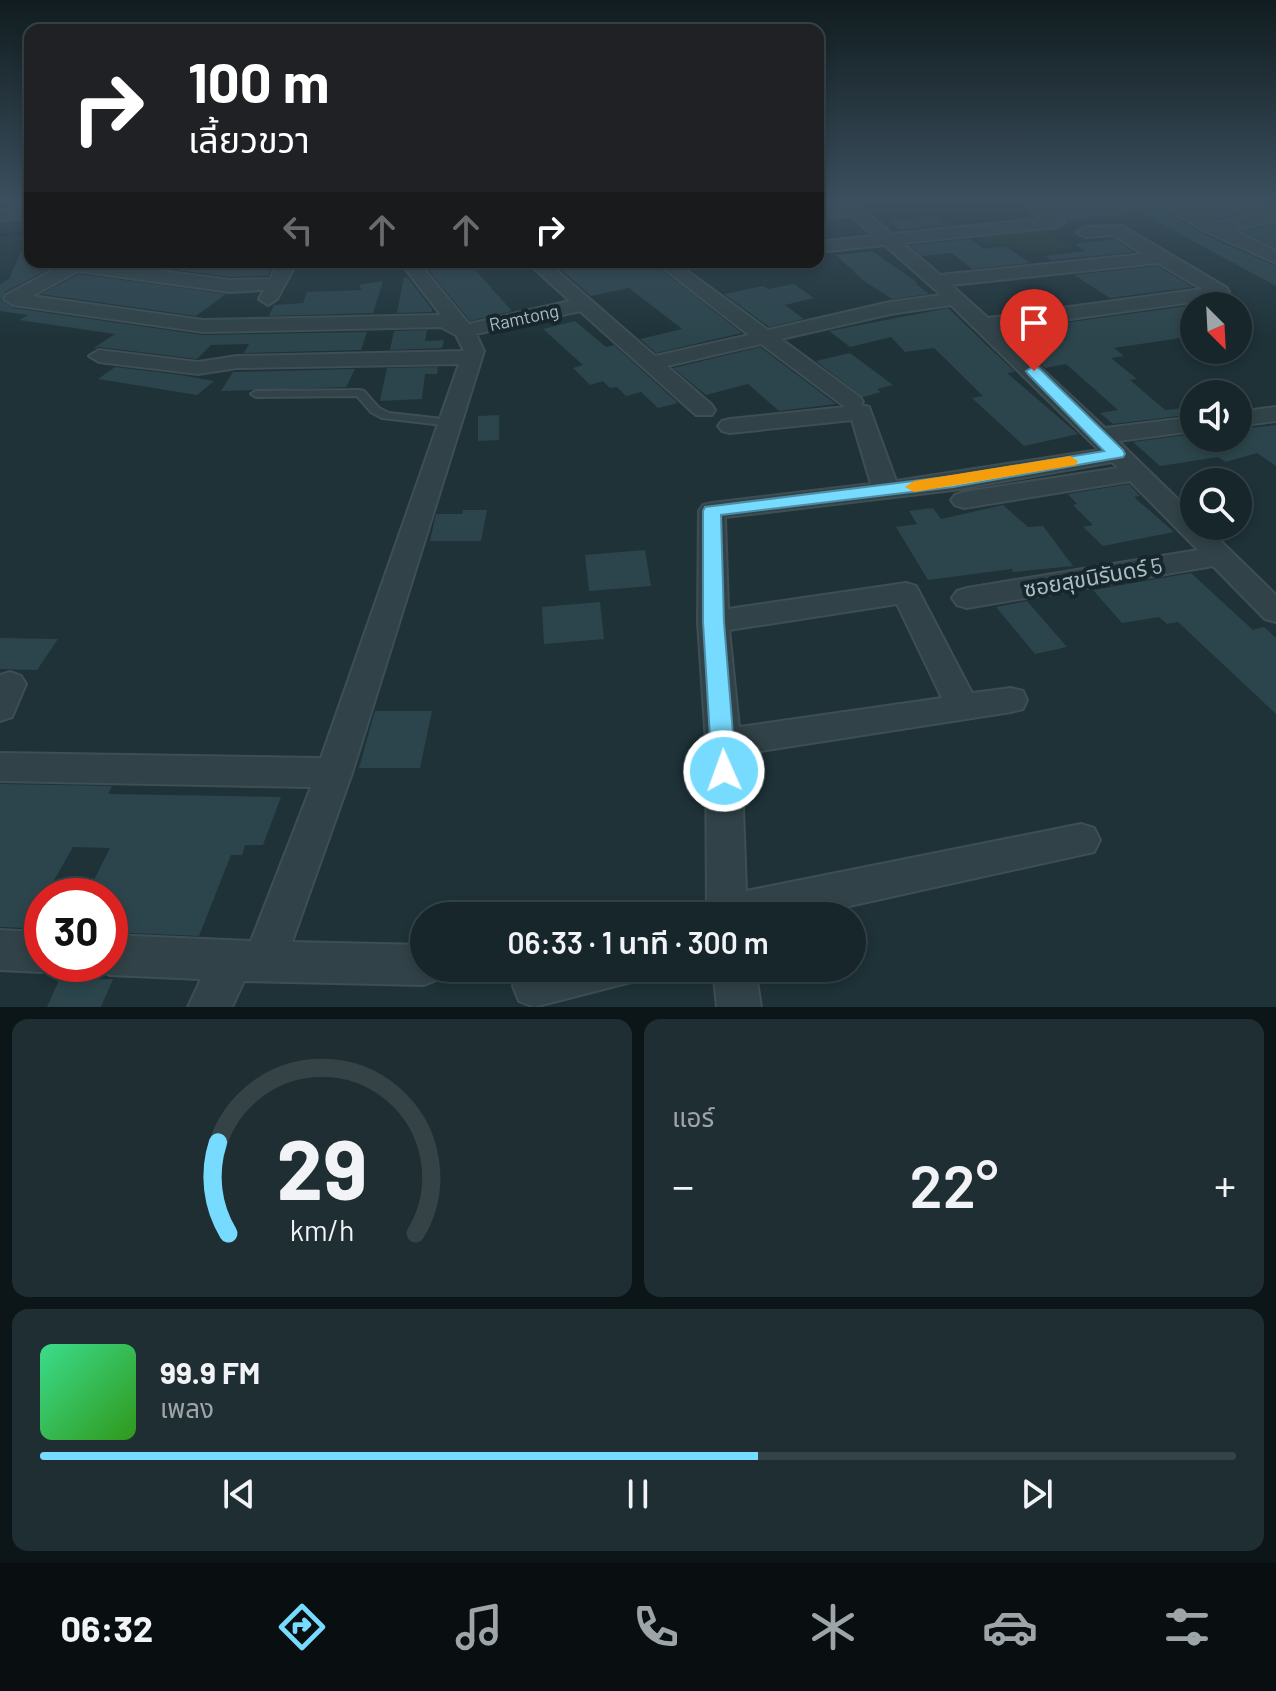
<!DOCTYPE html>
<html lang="th">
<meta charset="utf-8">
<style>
:root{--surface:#16262a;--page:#1f2e32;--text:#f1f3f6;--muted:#9ea5a8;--line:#354347;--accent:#76dbff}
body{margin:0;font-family:Barlow,"Noto Sans Thai",sans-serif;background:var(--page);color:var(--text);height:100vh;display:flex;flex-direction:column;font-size:30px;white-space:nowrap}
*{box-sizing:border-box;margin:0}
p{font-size:26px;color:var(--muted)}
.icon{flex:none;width:44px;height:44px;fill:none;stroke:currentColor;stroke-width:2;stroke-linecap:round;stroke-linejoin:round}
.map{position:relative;height:1007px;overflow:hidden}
.details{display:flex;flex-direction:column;gap:12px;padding:12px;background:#0c1517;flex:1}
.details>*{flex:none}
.hud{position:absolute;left:24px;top:24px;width:800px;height:244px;border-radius:16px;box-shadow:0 4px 12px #0003,0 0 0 2px var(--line);background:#202124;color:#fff;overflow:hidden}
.needle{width:52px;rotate:156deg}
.tools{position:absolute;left:1180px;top:292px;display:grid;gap:16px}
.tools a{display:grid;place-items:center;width:72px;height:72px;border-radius:50%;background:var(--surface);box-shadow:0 4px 12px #0003,0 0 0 2px var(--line);font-size:40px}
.speed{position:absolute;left:24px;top:878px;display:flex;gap:16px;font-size:40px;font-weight:700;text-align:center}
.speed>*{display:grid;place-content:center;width:104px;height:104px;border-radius:50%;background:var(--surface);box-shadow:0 4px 12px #0003,0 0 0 2px var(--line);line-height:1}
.speed .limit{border:12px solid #d22;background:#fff;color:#111}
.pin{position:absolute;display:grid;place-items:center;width:68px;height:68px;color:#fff;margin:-82px -34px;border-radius:50% 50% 50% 0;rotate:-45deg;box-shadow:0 0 8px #0007}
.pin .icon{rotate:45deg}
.me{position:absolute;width:88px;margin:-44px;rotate:358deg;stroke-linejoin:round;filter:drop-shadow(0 0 6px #0008)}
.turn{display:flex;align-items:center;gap:28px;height:168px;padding:0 32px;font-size:36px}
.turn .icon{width:104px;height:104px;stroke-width:2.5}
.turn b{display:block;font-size:56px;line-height:68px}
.lanes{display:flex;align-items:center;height:76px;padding:0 32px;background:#0003;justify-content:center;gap:40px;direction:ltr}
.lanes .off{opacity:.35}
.big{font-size:60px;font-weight:600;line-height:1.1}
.details .card{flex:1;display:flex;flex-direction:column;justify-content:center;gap:12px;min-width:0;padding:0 28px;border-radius:16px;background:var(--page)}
.details .dial{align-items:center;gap:0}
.dial svg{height:208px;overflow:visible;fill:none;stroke:var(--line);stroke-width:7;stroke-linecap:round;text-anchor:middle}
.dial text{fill:var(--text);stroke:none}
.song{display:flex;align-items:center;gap:24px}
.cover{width:96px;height:96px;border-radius:12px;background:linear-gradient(135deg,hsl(150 70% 55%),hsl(110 70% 35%))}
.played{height:8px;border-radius:4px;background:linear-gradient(90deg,var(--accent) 60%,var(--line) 60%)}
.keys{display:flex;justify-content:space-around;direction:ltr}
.heat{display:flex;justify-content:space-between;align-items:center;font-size:44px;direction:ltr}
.details .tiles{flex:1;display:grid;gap:12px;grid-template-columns:1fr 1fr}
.card:last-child{grid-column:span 2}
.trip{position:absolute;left:410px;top:902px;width:456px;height:80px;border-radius:40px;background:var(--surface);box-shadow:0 4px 12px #0003,0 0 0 2px var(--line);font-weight:600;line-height:80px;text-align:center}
.tab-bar{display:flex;height:128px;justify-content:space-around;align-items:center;background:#090f11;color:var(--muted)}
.tab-bar .icon{width:56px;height:56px}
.tab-bar .selected{color:var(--accent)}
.tab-bar b{font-size:36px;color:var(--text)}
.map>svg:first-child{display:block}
</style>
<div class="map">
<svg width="1276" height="1007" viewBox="0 0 1276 1007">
<rect width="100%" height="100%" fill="#1e3238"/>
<!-- green -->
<path fill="#203933" d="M875,199H1017C1026,221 1054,232 1071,249L1026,253L1006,243L984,244L944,213Z"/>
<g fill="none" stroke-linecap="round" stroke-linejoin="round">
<!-- stream -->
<polyline stroke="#112c35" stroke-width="4" points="0,235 30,233"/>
</g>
<!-- building -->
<g fill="#2c454c">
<polygon points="1068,199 1158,199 1164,211 1205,235 1276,266 1276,286 1141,213 1067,221 1044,202"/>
<polygon points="1209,199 1255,199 1276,208 1218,219 1187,204"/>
<polygon points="938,216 949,225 900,230 888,221"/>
<polygon points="1276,224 1276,248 1241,230"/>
<polygon points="30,232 30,262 62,262 5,292 1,300 13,308 203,335 367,332 361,350 244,353 249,344 211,345 197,359 99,347 92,349 115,334 19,320 28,315 0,311 0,284 9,279"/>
<polygon points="971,239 984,249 1005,246 1030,263 972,269 952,253 922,256 910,245"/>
<polygon points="1114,239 1134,252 1052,260 1045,256 1085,251 1075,244"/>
<polygon points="872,251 918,283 915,283 929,294 892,299 864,281 836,255"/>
<polygon points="115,262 276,262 268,276 230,277"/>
<polygon points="422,262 468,262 512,311 470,321"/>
<polygon points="552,262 651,262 742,333 656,353 640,339 682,329 629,288 591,296"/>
<polygon points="1157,266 1193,287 1110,298 1074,275"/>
<polygon points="79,274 226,294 196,316 41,294"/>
<polygon points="404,277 407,277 432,309 432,312 397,313"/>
<polygon points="383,281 373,313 269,316 274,305 303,303 307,292 362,290 359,285"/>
<polygon points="794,284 814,298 785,305 804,319 769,327 724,294 763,286 768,289"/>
<polygon points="1194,305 1194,336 1114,348 1124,356 1111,358 1137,379 1130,380 1165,410 1194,407 1194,414 1113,424 1100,413 1118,410 1066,364 1045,368 1006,331"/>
<polygon points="948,308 1015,372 1007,373 1078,434 1024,446 972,398 983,396 934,348 905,352 891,337 850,347 829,331"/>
<polygon points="575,321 606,347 614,345 678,403 658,408 641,392 626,396 617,387 610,388 603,381 590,385 573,368 583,365 543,329"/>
<polygon points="427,330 425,341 444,340 442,348 390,350 394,331"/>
<polygon points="760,347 836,404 779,411 748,384 706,395 673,368"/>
<polygon points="850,353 893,385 877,389 881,392 863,397 816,361"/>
<polygon points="115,367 181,375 214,381 197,395 98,379"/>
<polygon points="438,367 437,374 425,374 422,399 380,401 387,368"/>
<polygon points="355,369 346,387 221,391 233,372"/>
<polygon points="499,415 499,440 478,441 478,416"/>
<polygon points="1276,425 1276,466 1257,453 1226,462 1218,457 1160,466 1133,442 1194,434 1194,438 1238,438 1238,429"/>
<polygon points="1129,484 1140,496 1134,497 1174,532 1103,546 1083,527 1093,525 1073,505 1077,504 1068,494"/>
<polygon points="1003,505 1028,527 1043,526 1073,566 1013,572 1012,569 928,580 896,527 917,524 909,511 933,508 941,519"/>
<polygon points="463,510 487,510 481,541 430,541 436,514 462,514"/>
<polygon points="645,550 651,586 589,591 585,555"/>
<polygon points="1191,573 1253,630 1264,627 1276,638 1276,714 1178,622 1167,624 1159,617 1122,623 1093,590"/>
<polygon points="1027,601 1067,647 1035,654 996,607"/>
<polygon points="600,602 604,639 544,644 542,607"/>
<polygon points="0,638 58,639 37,670 0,669"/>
<polygon points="375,711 432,711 420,768 359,768"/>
<polygon points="0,784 112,786 108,794 281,797 263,845 245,845 242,855 231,855 199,936 110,932 110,896 86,896 110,848 73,847 45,896 42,896 42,920 31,920 26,928 0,927"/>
<polygon points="113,979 101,1007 47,1007 59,980"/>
</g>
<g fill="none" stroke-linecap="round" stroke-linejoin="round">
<!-- service casing -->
<g stroke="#3e4e54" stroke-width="4">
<polygon id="service" points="360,390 364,391 379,408 389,413 452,420 457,423 452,426 382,418 371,412 357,396 256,397 251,394 256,391"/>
</g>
<!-- minor casing -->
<g stroke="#3e4e54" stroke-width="4">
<g id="minor">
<path d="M833,199H850L892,234L1042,219L1018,199H1036L1065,222L1057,227L903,243L940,275L1143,254L1113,235L1085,237L1077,232L1085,227L1122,226L1227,288L1229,292L1227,296L1220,298L999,329L1105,428L1194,417V431L1118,441L1194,515V526H1205L1276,595V622L1265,619L1213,566L967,608L957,605L952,598L957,591L967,588L1198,550L1130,481L964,508L955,505L951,500L955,495L964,492L1118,468L1112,462L953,490L725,517L728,609L906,583L916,586L972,693L1011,688L1023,691L1027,700L1023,709L1011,712L741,754L746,891L1081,824L1094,828L1100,840L1094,852L804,916H707L706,743L698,622L699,511L703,505L712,503L871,484L852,420L730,433L722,431L718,426L722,421L730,419L845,407L761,344L667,366L712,405L715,410L712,415H696L580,311L476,334L484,351L352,773L292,942L424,945V968H444L439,979L424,985L244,981L232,1007H188L201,979L110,975L95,969L93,964H110V935L251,941L311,787L0,781V753L321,758L459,364L237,368L198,374L99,362L89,356L99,350L198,362L237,356L464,351L456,335L441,327L203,332L13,305L4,299L6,295L68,262H92L230,280L270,279L279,262H297L277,299L268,305L259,299L264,290L230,292L78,271L32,296L203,320L441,315L400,262H418L469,324L570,301L527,262H547L655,356L749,335L655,262H675L768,330L890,302L941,295L885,245L818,252V242L874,236L850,215L818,220V210L840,207ZM1158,263L1202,289L988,318L951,285ZM951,305L1099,450L896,481L869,407L861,405L863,402L860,397L781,339L890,314ZM897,604L942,698L739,727L729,630Z"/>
<polygon points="1172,200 1218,222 1276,211 1276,221 1232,229 1276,251 1276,263 1207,232 1166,208 1166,202"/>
<polygon points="30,208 30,218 0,220 0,210"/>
<polygon points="1276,407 1276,421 1238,426 1238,412"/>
<polygon points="10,672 21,676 26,684 12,717 0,721 0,675"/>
<polygon points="0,930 42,932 42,964 57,966 42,972 0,970"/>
<polygon points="527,968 637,968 631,982 534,1007 519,1001 513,986 519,971"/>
<polygon points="713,968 755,968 761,1007 717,1007"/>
</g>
</g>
<!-- service -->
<use href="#service" fill="#314348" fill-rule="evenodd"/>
<!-- minor -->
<use href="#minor" fill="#314348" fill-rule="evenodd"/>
</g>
<!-- sky -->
<linearGradient id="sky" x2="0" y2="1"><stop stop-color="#101c1f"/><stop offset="0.59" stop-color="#3b4f5e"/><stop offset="1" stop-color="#3b4f5e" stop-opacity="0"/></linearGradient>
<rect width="1276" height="340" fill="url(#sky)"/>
<!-- route -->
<polygon fill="#76dbff" stroke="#4d8ea6" stroke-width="2" points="1034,366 1039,368 1123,450 1125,454 1123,457 953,487 721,515 724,622 736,771 733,778 724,781 715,778 712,771 703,622 703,511 705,507 953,476 1104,451 1028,374 1026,371"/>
<!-- slow -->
<polygon fill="#f59e0b" points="1070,456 1078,461 1076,465 914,492 905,487 914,481"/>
<g text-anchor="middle" stroke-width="8" stroke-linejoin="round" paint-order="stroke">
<!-- far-street labels -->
<g font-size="18" fill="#abbec5" stroke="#17272c">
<text transform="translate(524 318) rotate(-12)" y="6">Ramtong</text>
</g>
<!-- street labels -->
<g font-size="22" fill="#abbec5" stroke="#17272c">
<text transform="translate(1093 577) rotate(-10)" y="8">ซอยสุขนิรันดร์ 5</text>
</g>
</g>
</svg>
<div class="tools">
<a><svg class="needle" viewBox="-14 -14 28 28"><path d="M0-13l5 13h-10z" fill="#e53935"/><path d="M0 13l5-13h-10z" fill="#9ea5a8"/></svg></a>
<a><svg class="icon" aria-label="sound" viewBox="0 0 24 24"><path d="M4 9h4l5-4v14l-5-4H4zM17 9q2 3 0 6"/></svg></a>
<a><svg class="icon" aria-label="search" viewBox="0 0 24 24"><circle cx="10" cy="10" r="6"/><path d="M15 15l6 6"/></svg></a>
</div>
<div class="speed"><div class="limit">30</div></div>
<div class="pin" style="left:1034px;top:371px;background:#d93025"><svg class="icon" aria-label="arrive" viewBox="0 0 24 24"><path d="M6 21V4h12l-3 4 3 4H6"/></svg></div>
<svg class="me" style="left:724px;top:771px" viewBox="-20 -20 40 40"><circle r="17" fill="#76dbff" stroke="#fff" stroke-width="3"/><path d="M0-11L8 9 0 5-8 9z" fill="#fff"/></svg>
<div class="trip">06:33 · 1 นาที · 300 m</div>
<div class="hud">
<div class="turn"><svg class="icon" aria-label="right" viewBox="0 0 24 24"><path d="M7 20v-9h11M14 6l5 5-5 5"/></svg><div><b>100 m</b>เลี้ยวขวา</div></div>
<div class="lanes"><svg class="icon off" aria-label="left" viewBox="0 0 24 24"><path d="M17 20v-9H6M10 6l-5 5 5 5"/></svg><svg class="icon off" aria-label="ahead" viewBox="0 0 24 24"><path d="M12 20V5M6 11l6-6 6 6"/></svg><svg class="icon off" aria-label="ahead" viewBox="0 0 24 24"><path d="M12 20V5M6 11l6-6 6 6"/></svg><svg class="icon" aria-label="right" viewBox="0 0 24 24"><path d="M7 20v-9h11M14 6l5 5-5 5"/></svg></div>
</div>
</div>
<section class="details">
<div class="tiles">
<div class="card dial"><svg viewBox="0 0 100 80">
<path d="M14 69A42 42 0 1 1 86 69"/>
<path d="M14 69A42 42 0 0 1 10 34" stroke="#76dbff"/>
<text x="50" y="56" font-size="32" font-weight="700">29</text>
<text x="50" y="72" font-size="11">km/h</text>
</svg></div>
<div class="card"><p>แอร์</p>
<div class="heat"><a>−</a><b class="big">22°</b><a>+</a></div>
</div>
<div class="card">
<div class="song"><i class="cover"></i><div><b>99.9 FM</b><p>เพลง</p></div></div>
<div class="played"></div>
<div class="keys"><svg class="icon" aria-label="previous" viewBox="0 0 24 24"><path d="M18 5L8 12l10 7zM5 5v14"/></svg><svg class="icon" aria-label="pause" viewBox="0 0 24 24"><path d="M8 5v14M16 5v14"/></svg><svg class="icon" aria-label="next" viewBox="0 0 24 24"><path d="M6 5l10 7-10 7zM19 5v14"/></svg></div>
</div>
</div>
</section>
<nav class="tab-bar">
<b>06:32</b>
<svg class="icon selected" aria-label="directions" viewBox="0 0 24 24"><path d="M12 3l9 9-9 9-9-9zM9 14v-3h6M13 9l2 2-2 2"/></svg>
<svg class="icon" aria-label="music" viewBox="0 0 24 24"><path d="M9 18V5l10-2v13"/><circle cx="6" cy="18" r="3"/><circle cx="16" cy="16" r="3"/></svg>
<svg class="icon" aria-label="phone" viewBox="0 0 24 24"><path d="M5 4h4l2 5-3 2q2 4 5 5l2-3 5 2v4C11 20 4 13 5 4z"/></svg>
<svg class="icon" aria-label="climate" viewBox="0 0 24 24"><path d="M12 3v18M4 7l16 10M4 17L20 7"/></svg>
<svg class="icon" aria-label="car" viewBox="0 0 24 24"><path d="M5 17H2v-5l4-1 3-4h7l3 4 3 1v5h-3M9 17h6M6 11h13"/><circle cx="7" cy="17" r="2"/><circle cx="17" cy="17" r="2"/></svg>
<svg class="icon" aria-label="filters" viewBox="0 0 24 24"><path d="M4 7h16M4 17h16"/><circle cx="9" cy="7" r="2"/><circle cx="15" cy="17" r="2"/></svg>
</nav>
